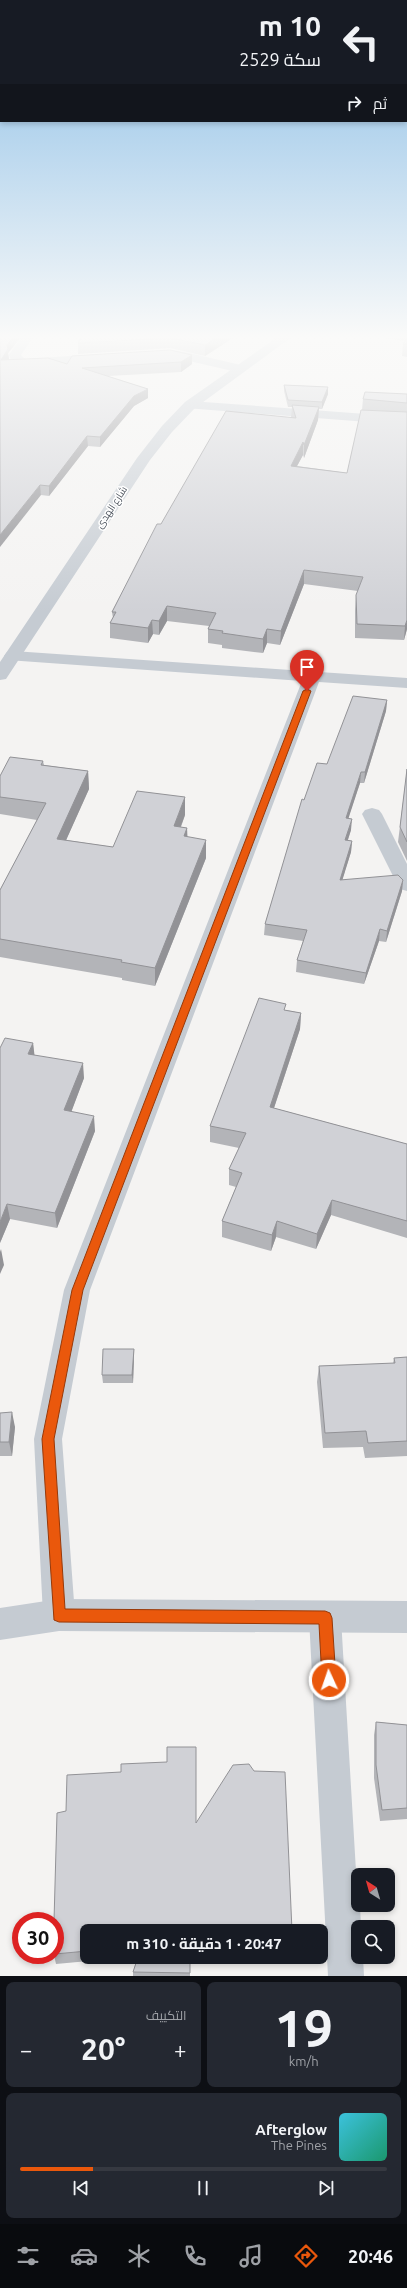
<!DOCTYPE html>
<html lang="ar">
<meta charset="utf-8">
<style>
:root{--surface:#171b24;--page:#242831;--text:#f1f3f6;--muted:#9ea1a6;--line:#363941;--accent:#ea580c}
body{margin:0;font-family:Ubuntu,Cairo,sans-serif;background:var(--page);color:var(--text);direction:rtl;height:100vh;display:flex;flex-direction:column;font-size:15px;white-space:nowrap}
*{box-sizing:border-box;margin:0}
p{font-size:13px;color:var(--muted)}
.icon{flex:none;width:22px;height:22px;fill:none;stroke:currentColor;stroke-width:2;stroke-linecap:round;stroke-linejoin:round}
.map{position:relative;height:1976px;overflow:hidden;direction:ltr}
.side{display:flex;flex-direction:column;gap:6px;padding:6px;background:#0d0f14;flex:1}
.side>*{flex:none}
.top-card{position:absolute;left:0px;top:0px;width:407px;height:122px;box-shadow:0 2px 6px #0003;direction:rtl;background:#171b24;color:var(--text);overflow:hidden}
.needle{width:26px;rotate:323deg}
.controls{position:absolute;left:351px;top:1868px;display:grid;gap:8px}
.controls a{display:grid;place-items:center;width:44px;height:44px;border-radius:8px;background:var(--surface);box-shadow:0 2px 6px #0003;font-size:20px}
.speed{position:absolute;left:12px;top:1912px;display:flex;gap:8px;font-size:20px;font-weight:700;text-align:center}
.speed>*{display:grid;place-content:center;width:52px;height:52px;border-radius:50%;background:var(--surface);box-shadow:0 2px 6px #0003;line-height:1}
.speed .limit{border:6px solid #d22;background:#fff;color:#111}
.pin{position:absolute;display:grid;place-items:center;width:34px;height:34px;color:#fff;margin:-41px -17px;border-radius:50% 50% 50% 0;rotate:-45deg;box-shadow:0 0 4px #0007}
.pin .icon{rotate:45deg}
.me{position:absolute;width:44px;margin:-22px;rotate:357deg;stroke-linejoin:round;filter:drop-shadow(0 0 3px #0008)}
.turn{display:flex;align-items:center;gap:14px;height:84px;padding:0 20px;font-size:18px}
.turn .icon{width:52px;height:52px;stroke-width:2.5}
.turn b{display:block;font-size:28px;line-height:34px}
.then{display:flex;align-items:center;height:38px;padding:0 20px;background:#0003;gap:8px;font-size:15px}
.big{font-size:30px;font-weight:700;line-height:1.1}
.side .tile{flex:1;display:flex;flex-direction:column;justify-content:center;gap:6px;min-width:0;padding:0 14px;border-radius:8px;background:var(--page)}
.side .dial{align-items:center;gap:0}
.dial b{font-size:52px;line-height:1}
.song{display:flex;align-items:center;gap:12px}
.cover{width:48px;height:48px;border-radius:6px;background:linear-gradient(135deg,hsl(190 70% 55%),hsl(160 70% 35%))}
.played{height:4px;border-radius:2px;background:linear-gradient(90deg,var(--accent) 20%,var(--line) 20%)}
.keys{display:flex;justify-content:space-around;direction:ltr}
.heat{display:flex;justify-content:space-between;align-items:center;font-size:22px;direction:ltr}
.side .tiles{flex:1;display:grid;gap:6px;grid-template-columns:1fr 1fr}
.tile:last-child{grid-column:span 2}
.trip{position:absolute;left:80px;top:1924px;width:248px;height:40px;border-radius:8px;background:var(--surface);box-shadow:0 2px 6px #0003;font-weight:700;line-height:40px;text-align:center;direction:rtl}
.dock{display:flex;height:64px;justify-content:space-around;align-items:center;background:#090b0e;color:var(--muted)}
.dock .icon{width:28px;height:28px}
.dock .selected{color:var(--accent)}
.dock b{font-size:18px;color:var(--text)}
.map>svg:first-child{display:block}
</style>
<div class="map">
<svg width="407" height="1976" viewBox="0 0 407 1976">
<rect width="100%" height="100%" fill="#f4f3f2"/>
<g fill="none" stroke-linecap="round" stroke-linejoin="round">
<!-- minor -->
<g fill="#c5cbd2" fill-rule="evenodd">
<polygon points="22,336 34,336 21,355 25,359 99,354 105,358 99,362 19,366 12,363 9,355"/>
<polygon points="164,350 185,352 245,366 247,369 241,373 185,360 160,357 158,354 160,351"/>
<polygon points="190,401 407,417 407,425 185,408 183,405"/>
<polygon points="13,651 407,678 407,688 319,682 90,1290 62,1439 75,1615 70,1626 59,1631 48,1626 43,1615 34,1439 64,1290 302,681 7,660 4,656 7,652"/>
<polygon points="372,808 379,810 382,814 407,864 407,891 400,889 397,884 362,814 365,810"/>
<polygon points="325,1602 336,1607 341,1618 358,1905 360,1905 361,1927 358,1927 358,1957 363,1957 364,1976 328,1976 309,1618 314,1607"/>
</g>
<!-- tertiary -->
<g fill="#c5cbd2" fill-rule="evenodd">
<polygon points="279,336 293,336 195,408 172,432 150,460 6,679 0,680 0,662 137,458 162,426 185,402"/>
<polygon points="59,1599 407,1601 407,1633 59,1631 0,1640 0,1608"/>
</g>
</g>
<!-- wall -->
<g fill="#b3b4b8">
<polygon points="0,336 22,336 8,353 9,359 8,360 67,364 170,350 192,364 181,372 108,376 148,398 134,406 100,447 88,446 49,496 41,495"/>
<polygon points="82,336 236,336 205,356 170,348 78,354 78,343"/>
<polygon points="377,336 407,336 407,357 402,356 403,344 405,341 377,337"/>
<polygon points="284,385 328,387 328,394 322,409 319,409 318,420 304,458 303,455 297,466 347,473 362,410 363,399 407,394 407,629 404,640 355,638 355,610 356,595 358,591 304,584 280,645 267,643 263,653 222,648 222,645 208,643 208,629 209,626 167,621 159,635 153,634 148,643 110,638 110,623 113,618 112,612 161,524 291,417 292,407 288,407 284,391"/>
<polygon points="387,700 386,711 364,783 360,783 348,818 351,830 348,840 352,841 351,852 342,880 403,880 402,891 386,942 379,941 364,984 296,972 297,960 303,941 264,935 265,924 304,800 327,764"/>
<polygon points="43,761 44,765 88,771 89,789 66,840 113,847 185,815 181,827 187,828 187,837 206,858 155,986 122,980 122,978 0,957 0,890 37,820 0,814 0,776"/>
<polygon points="407,769 407,861 398,842"/>
<polygon points="286,1010 301,1013 300,1029 274,1108 407,1144 407,1238 331,1215 316,1249 276,1237 271,1251 222,1237 222,1221 236,1187 229,1185 229,1169 239,1148 210,1142 210,1126"/>
<polygon points="33,1043 34,1055 84,1078 71,1112 95,1131 57,1228 10,1219 0,1243"/>
<polygon points="134,1349 134,1357 133,1383 103,1383 102,1375"/>
<polygon points="407,1357 407,1456 365,1458 363,1447 323,1448 317,1382 319,1366 393,1364 394,1358"/>
<polygon points="0,1413 15,1427 12,1456 0,1456"/>
<polygon points="376,1722 407,1725 407,1819 380,1821 374,1778 374,1735"/>
<polygon points="254,1771 87,1931 87,1957 132,1957 56,1964 54,1955 55,1955 55,1921 196,1823"/>
<polygon points="138,1957 197,1957 190,1957 190,1976 133,1976 133,1972"/>
</g>
<!-- shaded-wall -->
<g fill="#929296">
<polygon points="14,336 22,336 8,353 9,359 2,370 1,360 7,345"/>
<polygon points="219,336 236,336 205,356 205,345"/>
<polygon points="192,355 192,364 181,372 181,362"/>
<polygon points="328,387 328,394 322,409 322,402"/>
<polygon points="148,389 148,398 134,406 100,447 100,437 134,396"/>
<polygon points="319,407 318,420 304,458 304,445"/>
<polygon points="87,436 88,446 49,496 49,486"/>
<polygon points="303,442 303,455 290,479 291,466"/>
<polygon points="40,485 41,495 0,547 0,535"/>
<polygon points="304,570 304,584 280,645 281,631"/>
<polygon points="167,606 167,621 159,635 159,621"/>
<polygon points="152,620 153,634 148,643 148,628"/>
<polygon points="407,620 407,629 404,640 405,626"/>
<polygon points="267,629 267,643 263,653 263,639"/>
<polygon points="387,700 386,711 364,783 365,772"/>
<polygon points="88,771 89,789 59,856 57,839"/>
<polygon points="361,772 360,783 345,829 346,818"/>
<polygon points="185,797 185,815 174,844 174,826"/>
<polygon points="352,819 351,830 344,851 345,840"/>
<polygon points="187,828 188,846 184,836"/>
<polygon points="206,840 206,858 155,986 155,968"/>
<polygon points="352,841 351,852 339,891 340,880"/>
<polygon points="403,880 402,891 386,942 387,931"/>
<polygon points="380,929 379,941 364,984 366,973"/>
<polygon points="301,1013 300,1029 269,1123 270,1107"/>
<polygon points="33,1043 35,1059 28,1054"/>
<polygon points="83,1063 84,1078 66,1126 64,1110"/>
<polygon points="94,1116 95,1131 57,1228 55,1213"/>
<polygon points="332,1200 331,1215 316,1249 317,1234"/>
<polygon points="7,1204 10,1219 0,1243 0,1222"/>
<polygon points="277,1221 276,1237 271,1251 272,1235"/>
<polygon points="1,1249 4,1265 0,1274 0,1252"/>
<polygon points="134,1349 134,1357 133,1383 132,1375"/>
<polygon points="12,1412 15,1427 12,1456 9,1442"/>
</g>
<!-- building -->
<g fill="#d0d1d6" stroke="#929296">
<polygon points="0,336 14,336 7,345 8,349 1,360 48,358 67,364 72,356 170,350 192,355 181,362 82,368 148,389 134,396 100,437 87,436 49,486 40,485 0,535"/>
<polygon points="82,336 219,336 205,345 170,338 78,343"/>
<polygon points="407,338 407,344 403,344"/>
<polygon points="284,385 328,387 322,402 288,400"/>
<polygon points="365,392 407,394 407,403 363,399"/>
<polygon points="292,405 319,407 304,445 303,442 291,466 347,473 361,410 407,412 407,620 405,626 357,624 356,595 363,577 304,570 281,631 267,629 263,639 222,633 223,631 208,629 216,613 167,606 159,621 152,620 148,628 110,623 116,612 112,612 157,524 161,524 226,411 296,418"/>
<polygon points="353,696 387,700 365,772 361,772 346,818 352,819 345,840 352,841 340,880 398,875 403,880 387,931 380,929 366,973 297,960 307,930 265,924 302,799 304,800 317,763 327,764"/>
<polygon points="10,757 43,761 41,765 88,771 57,839 113,847 137,791 185,797 174,826 187,828 184,836 206,840 155,968 121,962 122,960 0,939 0,890 46,803 0,797 0,776"/>
<polygon points="407,769 407,842 400,827"/>
<polygon points="259,998 286,1004 284,1010 301,1013 270,1107 407,1144 407,1221 332,1200 317,1234 277,1221 272,1235 222,1221 242,1173 229,1169 246,1133 210,1126"/>
<polygon points="5,1038 33,1043 28,1054 83,1063 64,1110 94,1116 55,1213 7,1204 0,1222 0,1048"/>
<polygon points="103,1349 134,1349 132,1375 102,1375"/>
<polygon points="407,1357 407,1441 368,1443 366,1431 325,1433 319,1366 395,1363 394,1358"/>
<polygon points="12,1412 9,1442 0,1442 0,1413"/>
<polygon points="376,1722 407,1725 407,1808 382,1810 376,1765"/>
<polygon points="167,1747 196,1747 196,1823 233,1765 249,1764 254,1771 285,1772 292,1931 87,1931 87,1951 55,1954 55,1921 54,1921 57,1813 66,1811 67,1775 121,1772 121,1764 167,1762"/>
<polygon points="138,1957 190,1957 190,1973 133,1972"/>
</g>
<!-- sky -->
<linearGradient id="sky" x2="0" y2="1"><stop stop-color="#89bde6"/><stop offset="0.55" stop-color="#fafaf9"/><stop offset="1" stop-color="#fafaf9" stop-opacity="0"/></linearGradient>
<rect width="407" height="613" fill="url(#sky)"/>
<!-- route -->
<polygon fill="#ea580c" stroke="#983908" points="307,689 311,691 83,1290 54,1439 65,1609 325,1611 330,1613 332,1618 336,1680 334,1685 329,1686 324,1685 322,1680 319,1624 59,1622 54,1620 42,1439 72,1290 303,691"/>
<g text-anchor="middle" stroke-width="3" stroke-linejoin="round" paint-order="stroke">
<!-- far-street labels -->
<g font-size="10" fill="#4c535d" stroke="#fff">
<text transform="translate(111 507) rotate(-57)" y="4">شارع الهدى</text>
</g>
</g>
</svg>
<div class="controls">
<a><svg class="needle" viewBox="-14 -14 28 28"><path d="M0-13l5 13h-10z" fill="#e53935"/><path d="M0 13l5-13h-10z" fill="#9ea1a6"/></svg></a>
<a><svg class="icon" aria-label="search" viewBox="0 0 24 24"><circle cx="10" cy="10" r="6"/><path d="M15 15l6 6"/></svg></a>
</div>
<div class="speed"><div class="limit">30</div></div>
<div class="pin" style="left:307px;top:691px;background:#d93025"><svg class="icon" aria-label="arrive" viewBox="0 0 24 24"><path d="M6 21V4h12l-3 4 3 4H6"/></svg></div>
<svg class="me" style="left:329px;top:1680px" viewBox="-20 -20 40 40"><circle r="17" fill="#ea580c" stroke="#fff" stroke-width="3"/><path d="M0-11L8 9 0 5-8 9z" fill="#fff"/></svg>
<div class="trip">20:47 · 1 دقيقة · 310 m</div>
<div class="top-card">
<div class="turn"><svg class="icon" aria-label="left" viewBox="0 0 24 24"><path d="M17 20v-9H6M10 6l-5 5 5 5"/></svg><div><b>10 m</b>سكة 2529</div></div>
<div class="then">ثم<svg class="icon" aria-label="right" viewBox="0 0 24 24"><path d="M7 20v-9h11M14 6l5 5-5 5"/></svg></div>
</div>
</div>
<section class="side">
<div class="tiles">
<div class="tile dial"><b>19</b><p>km/h</p></div>
<div class="tile"><p>التكييف</p>
<div class="heat"><a>−</a><b class="big">20°</b><a>+</a></div>
</div>
<div class="tile">
<div class="song"><i class="cover"></i><div><b>Afterglow</b><p>The Pines</p></div></div>
<div class="played"></div>
<div class="keys"><svg class="icon" aria-label="previous" viewBox="0 0 24 24"><path d="M18 5L8 12l10 7zM5 5v14"/></svg><svg class="icon" aria-label="pause" viewBox="0 0 24 24"><path d="M8 5v14M16 5v14"/></svg><svg class="icon" aria-label="next" viewBox="0 0 24 24"><path d="M6 5l10 7-10 7zM19 5v14"/></svg></div>
</div>
</div>
</section>
<nav class="dock">
<b>20:46</b>
<svg class="icon selected" aria-label="directions" viewBox="0 0 24 24"><path d="M12 3l9 9-9 9-9-9zM9 14v-3h6M13 9l2 2-2 2"/></svg>
<svg class="icon" aria-label="music" viewBox="0 0 24 24"><path d="M9 18V5l10-2v13"/><circle cx="6" cy="18" r="3"/><circle cx="16" cy="16" r="3"/></svg>
<svg class="icon" aria-label="phone" viewBox="0 0 24 24"><path d="M5 4h4l2 5-3 2q2 4 5 5l2-3 5 2v4C11 20 4 13 5 4z"/></svg>
<svg class="icon" aria-label="climate" viewBox="0 0 24 24"><path d="M12 3v18M4 7l16 10M4 17L20 7"/></svg>
<svg class="icon" aria-label="car" viewBox="0 0 24 24"><path d="M5 17H2v-5l4-1 3-4h7l3 4 3 1v5h-3M9 17h6M6 11h13"/><circle cx="7" cy="17" r="2"/><circle cx="17" cy="17" r="2"/></svg>
<svg class="icon" aria-label="filters" viewBox="0 0 24 24"><path d="M4 7h16M4 17h16"/><circle cx="9" cy="7" r="2"/><circle cx="15" cy="17" r="2"/></svg>
</nav>
